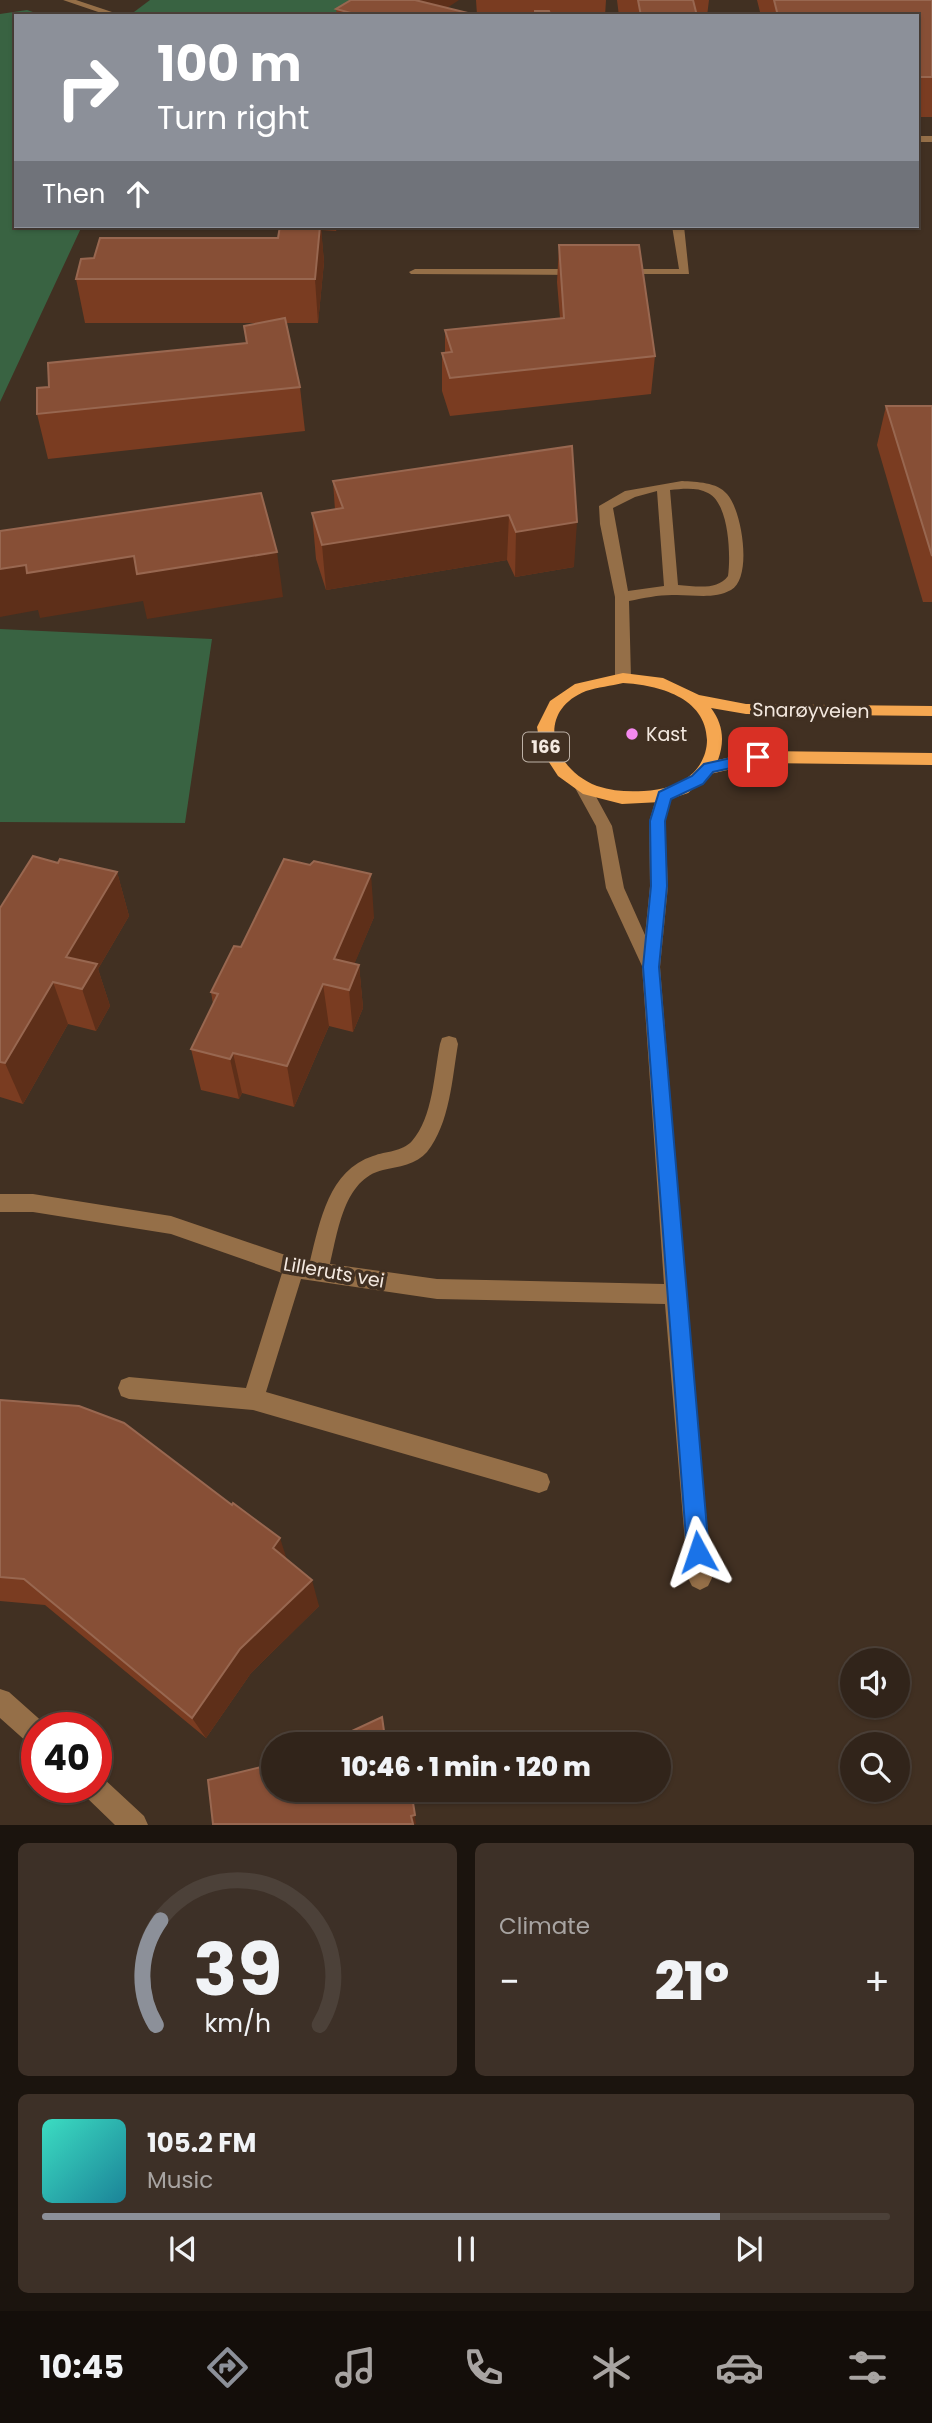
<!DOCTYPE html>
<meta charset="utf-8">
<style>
:root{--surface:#31241a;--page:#3d3027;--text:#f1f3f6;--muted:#a8a4a2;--line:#4c4139;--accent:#8c9099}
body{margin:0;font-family:Poppins,sans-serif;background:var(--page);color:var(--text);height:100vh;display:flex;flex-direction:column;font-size:26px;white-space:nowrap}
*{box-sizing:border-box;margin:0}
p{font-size:23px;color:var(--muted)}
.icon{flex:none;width:38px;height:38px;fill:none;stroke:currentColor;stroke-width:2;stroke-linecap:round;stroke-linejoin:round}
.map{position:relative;height:1825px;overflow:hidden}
.side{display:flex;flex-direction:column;gap:18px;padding:18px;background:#1b140e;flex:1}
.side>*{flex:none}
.guide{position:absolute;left:14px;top:14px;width:905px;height:214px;border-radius:0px;box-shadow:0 2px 5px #0004,0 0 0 2px var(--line);background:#8c9099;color:#fff;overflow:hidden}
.buttons{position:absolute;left:840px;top:1648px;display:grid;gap:14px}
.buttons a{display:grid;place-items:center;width:70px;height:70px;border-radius:50%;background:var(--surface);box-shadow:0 2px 5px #0004,0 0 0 2px var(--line);font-size:35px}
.speed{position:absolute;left:21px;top:1712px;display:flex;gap:14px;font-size:35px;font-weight:700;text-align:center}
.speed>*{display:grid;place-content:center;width:91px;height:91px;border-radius:50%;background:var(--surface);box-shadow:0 2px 5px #0004,0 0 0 2px var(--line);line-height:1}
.speed .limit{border:10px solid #d22;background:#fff;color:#111}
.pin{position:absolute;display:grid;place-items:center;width:60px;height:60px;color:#fff;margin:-30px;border-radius:14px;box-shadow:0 4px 10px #0006}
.me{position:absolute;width:77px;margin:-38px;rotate:355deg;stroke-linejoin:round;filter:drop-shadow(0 0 5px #0008)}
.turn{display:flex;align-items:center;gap:24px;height:147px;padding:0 28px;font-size:32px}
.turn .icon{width:91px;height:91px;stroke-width:2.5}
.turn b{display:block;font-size:49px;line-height:60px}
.then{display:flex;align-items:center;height:66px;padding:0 28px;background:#0003;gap:14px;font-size:26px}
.big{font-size:52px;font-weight:800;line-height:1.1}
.side .card{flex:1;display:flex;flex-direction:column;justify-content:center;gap:10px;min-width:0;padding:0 24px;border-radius:10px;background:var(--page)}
.side .dial{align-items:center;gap:0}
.dial svg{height:182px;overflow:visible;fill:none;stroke:var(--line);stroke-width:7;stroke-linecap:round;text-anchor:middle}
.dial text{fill:var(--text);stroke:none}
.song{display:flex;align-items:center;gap:21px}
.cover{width:84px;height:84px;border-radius:10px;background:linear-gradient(135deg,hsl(170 70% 55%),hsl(190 70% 35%))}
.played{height:7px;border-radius:4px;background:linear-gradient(90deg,var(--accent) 80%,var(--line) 80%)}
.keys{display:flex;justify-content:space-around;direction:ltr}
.heat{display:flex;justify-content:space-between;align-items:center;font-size:38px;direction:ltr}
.side .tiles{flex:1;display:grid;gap:18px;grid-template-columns:1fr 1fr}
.card:last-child{grid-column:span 2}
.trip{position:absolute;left:261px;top:1732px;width:410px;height:70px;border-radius:35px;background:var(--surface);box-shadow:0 2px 5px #0004,0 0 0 2px var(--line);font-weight:800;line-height:70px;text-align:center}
.dock{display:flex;height:112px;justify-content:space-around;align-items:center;background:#140e0a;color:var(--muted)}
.dock .icon{width:49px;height:49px}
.dock .on{color:var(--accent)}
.dock b{font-size:32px;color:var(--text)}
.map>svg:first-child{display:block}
</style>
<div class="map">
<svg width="932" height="1825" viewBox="0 0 932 1825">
<rect width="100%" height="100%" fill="#413022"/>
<!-- green -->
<g fill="#396342">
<polygon points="150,0 382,0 356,16 147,16 134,12"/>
<polygon points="27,10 45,16 16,16 16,226 82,226 0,402 0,14"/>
<polygon points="0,629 212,639 185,823 0,822"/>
</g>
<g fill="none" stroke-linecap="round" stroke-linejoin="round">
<!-- minor -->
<g fill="#956f48" fill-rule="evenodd">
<polygon points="63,0 76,0 124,16 110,16"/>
<rect x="917" y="136" width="15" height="6"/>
<polygon points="672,226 684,226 689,274 615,274 615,270 619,269 679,269"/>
<polygon points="415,269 581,269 587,272 581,275 411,274 409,272"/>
<path d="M682,481C697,482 717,482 727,494C742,510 753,578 731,590C713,600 691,594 672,595C658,595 644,598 629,601L631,678L623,683L618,682L615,678V597L600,524L599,506L625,491ZM670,490C682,489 697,487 708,493C729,503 731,555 728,576C717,591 695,586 678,585ZM657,491L664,586L628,591L613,508L635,497Z"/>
<path d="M582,780L588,782L612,826L624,888L645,935L650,886L649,822L658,792L664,790L672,796L665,822L668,886L660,967L686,1294L712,1578L708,1586L700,1590L692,1586L688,1578L665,1304L437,1299L301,1279L266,1392L539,1471L547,1474L550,1482L547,1490L539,1493L253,1410L129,1399L121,1396L118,1388L121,1380L129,1377L246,1388L282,1273L171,1234L33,1212H0V1194H33L171,1216L294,1258L310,1261C320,1221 329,1170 373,1156C386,1151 402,1152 412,1141C433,1117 434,1074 440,1044L442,1038L449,1036L456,1038L458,1044C452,1079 450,1123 427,1152C417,1164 398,1167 383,1170C344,1179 338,1231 330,1264L437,1279L664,1284L642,966L606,888L596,826L574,786Z"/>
<polygon points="0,1689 9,1692 46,1725 47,1727 37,1727 37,1747 28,1743 0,1718"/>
<polygon points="96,1775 103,1778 144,1816 148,1825 115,1825 85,1796 81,1787 96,1787"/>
</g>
<!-- major -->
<path fill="#f5a751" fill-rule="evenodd" d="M623,673L663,678L699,695L746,704L932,706V716L746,714L711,708C723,724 725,741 718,760L758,751L932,753V765L758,763L710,774L688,793L661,802L622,804L583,794L558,776L541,750L537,727L550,701L575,684ZM623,683C658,685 706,697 707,740C707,752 702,764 693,773C679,786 662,790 644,791C627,792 613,791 597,786C552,769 534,712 586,691C598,687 611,686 623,683Z"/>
</g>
<!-- wall -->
<g fill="#7a3c21">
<polygon points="476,0 606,0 605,16 337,16 336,9 447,8 477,15"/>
<polygon points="617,0 709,0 707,16 619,16"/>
<polygon points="757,0 932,0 932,117 917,117 917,16 761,16"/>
<polygon points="261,226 338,226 336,231 321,230 324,262 318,323 286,323 300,387 305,431 48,459 37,414 49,387 246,343 244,326 260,323 85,323 76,279 94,258 278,238 280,227"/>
<polygon points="559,245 655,356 651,394 450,416 442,391 442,353 445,353 445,330 560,318 557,282"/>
<polygon points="886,406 932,406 932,602 923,602 877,445"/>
<polygon points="572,446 574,567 515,577 507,560 326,590 316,559 312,513 335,510 333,481"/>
<polygon points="58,863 117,872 129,916 98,969 110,1006 96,1031 68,1024 23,1104 0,1097 0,908"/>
<polygon points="374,917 354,964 359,965 363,1008 353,1032 329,1026 294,1107 242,1093 239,1099 201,1090 191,1049 213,1004 211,992 241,947"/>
<polygon points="0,1400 286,1559 319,1606 251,1673 206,1738 45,1605 0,1601"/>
</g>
<!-- shaded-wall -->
<g fill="#5e2f19">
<polygon points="403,0 459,0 435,16"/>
<polygon points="320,226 321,226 324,262 318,323 315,279"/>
<polygon points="509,515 507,560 326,590 322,545"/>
<polygon points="577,522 574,567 515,577 516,532"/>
<polygon points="277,552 283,597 147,619 143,601 40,618 38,610 0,617 0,569 26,565 134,556"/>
<polygon points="117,872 129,916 98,969 110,1006 96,1031 82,989 66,957"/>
<polygon points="371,874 374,917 344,989 334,959"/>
<polygon points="359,965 363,1008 353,1032 349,990"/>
<polygon points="53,982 68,1024 23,1104 5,1063"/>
<polygon points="323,984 329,1026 294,1107 287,1066"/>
<polygon points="233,1053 242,1093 239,1099 230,1059"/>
<polygon points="280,1538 289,1566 273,1548"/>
<polygon points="312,1580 319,1606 251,1673 206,1738 192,1718 240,1649"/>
<polygon points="411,1790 416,1824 413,1824 411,1816"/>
</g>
<!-- building -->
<g fill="#874f36" stroke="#986750" stroke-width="2">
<polygon points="351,0 415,0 480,16 362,16 336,9"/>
<polygon points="638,0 693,0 697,16 641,16"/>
<polygon points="774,0 932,0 932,77 917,77 917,16 778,16"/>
<polygon points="535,11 549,11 550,14 535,14"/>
<polygon points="280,226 320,226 315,279 76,279 81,259 94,258 100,238 278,238"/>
<polygon points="559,245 639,245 655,356 450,378 442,353 452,352 445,330 564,318"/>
<polygon points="285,318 300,387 37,414 37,388 49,387 48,363 247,343 244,326"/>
<polygon points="886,406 932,406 932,556"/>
<polygon points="572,446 577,522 516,532 509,515 322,545 312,513 343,508 333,481"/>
<polygon points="261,493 277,552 137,574 134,556 27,573 26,565 0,569 0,531"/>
<polygon points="33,856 58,863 60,859 117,872 66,957 97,964 82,989 53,982 5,1063 0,1062 0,908"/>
<polygon points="284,859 310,865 314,861 371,874 334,959 359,965 349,990 323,984 287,1066 233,1053 230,1059 191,1049 218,994 211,992 234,946 241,947"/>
<polygon points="0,1400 79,1406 124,1423 232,1505 233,1503 280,1538 273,1548 312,1580 240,1649 192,1718 24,1579 0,1577"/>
<polygon points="382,1717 386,1745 322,1745"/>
<polygon points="273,1764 273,1790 411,1790 415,1815 411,1816 413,1824 213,1824 208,1780"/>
</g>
<!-- route -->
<polygon fill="#1a73e8" stroke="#114b97" stroke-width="2" points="758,752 765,757 763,761 713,772 703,784 671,799 665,821 667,886 659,967 709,1552 706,1560 698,1563 691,1560 687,1552 643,967 651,886 650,821 659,792 692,776 704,764"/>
<!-- markers -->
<circle fill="#f589ef" stroke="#413022" stroke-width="2.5" cx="632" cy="734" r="7"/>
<g text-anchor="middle" stroke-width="7" stroke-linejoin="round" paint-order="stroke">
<!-- shield labels -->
<rect fill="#413022" stroke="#beb2a7" stroke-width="2" x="523" y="732.5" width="46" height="29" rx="5"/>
<g font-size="18" font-weight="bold" fill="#f4e9e0">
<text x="546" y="753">166</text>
</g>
<!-- street labels -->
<g font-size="19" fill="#f4e9e0" stroke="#413022">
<text transform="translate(811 710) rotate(1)" y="7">Snarøyveien</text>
<text transform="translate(334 1272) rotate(10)" y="7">Lilleruts vei</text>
</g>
<!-- poi labels -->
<g font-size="19" fill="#f4e9e0" stroke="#413022" text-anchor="start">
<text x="646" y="741">Kast</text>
</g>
</g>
</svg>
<div class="buttons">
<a><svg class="icon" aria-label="sound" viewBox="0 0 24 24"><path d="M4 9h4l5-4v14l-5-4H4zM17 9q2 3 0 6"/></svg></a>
<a><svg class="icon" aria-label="search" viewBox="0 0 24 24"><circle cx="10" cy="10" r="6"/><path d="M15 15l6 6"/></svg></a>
</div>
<div class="speed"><div class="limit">40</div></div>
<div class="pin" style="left:758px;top:757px;background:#d93025"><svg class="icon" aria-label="arrive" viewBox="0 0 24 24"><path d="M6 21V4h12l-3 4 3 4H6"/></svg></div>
<svg class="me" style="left:698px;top:1552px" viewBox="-20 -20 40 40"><path d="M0-17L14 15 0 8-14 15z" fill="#1a73e8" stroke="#fff" stroke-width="4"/></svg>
<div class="trip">10:46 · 1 min · 120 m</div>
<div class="guide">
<div class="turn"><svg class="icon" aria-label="right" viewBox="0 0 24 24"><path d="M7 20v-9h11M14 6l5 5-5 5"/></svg><div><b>100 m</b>Turn right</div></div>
<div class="then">Then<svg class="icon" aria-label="ahead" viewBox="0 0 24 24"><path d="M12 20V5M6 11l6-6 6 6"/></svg></div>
</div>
</div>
<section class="side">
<div class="tiles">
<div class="card dial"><svg viewBox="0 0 100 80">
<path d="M14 69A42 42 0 1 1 86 69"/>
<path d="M14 69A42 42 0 0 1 16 23" stroke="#8c9099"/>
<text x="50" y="56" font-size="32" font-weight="700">39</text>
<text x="50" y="72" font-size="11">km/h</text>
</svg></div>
<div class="card"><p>Climate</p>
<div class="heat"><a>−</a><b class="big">21°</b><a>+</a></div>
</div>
<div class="card">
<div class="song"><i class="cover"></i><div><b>105.2 FM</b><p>Music</p></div></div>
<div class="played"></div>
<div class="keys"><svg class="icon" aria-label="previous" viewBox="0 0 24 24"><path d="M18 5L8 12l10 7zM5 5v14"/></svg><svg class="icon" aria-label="pause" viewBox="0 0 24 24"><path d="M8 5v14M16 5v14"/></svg><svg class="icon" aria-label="next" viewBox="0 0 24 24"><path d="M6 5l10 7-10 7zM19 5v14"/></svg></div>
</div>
</div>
</section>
<nav class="dock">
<b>10:45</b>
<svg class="icon on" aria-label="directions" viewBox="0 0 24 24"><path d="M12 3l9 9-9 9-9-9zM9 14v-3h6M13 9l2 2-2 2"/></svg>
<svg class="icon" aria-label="music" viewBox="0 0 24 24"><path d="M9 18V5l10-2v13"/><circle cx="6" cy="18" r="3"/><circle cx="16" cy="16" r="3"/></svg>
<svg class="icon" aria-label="phone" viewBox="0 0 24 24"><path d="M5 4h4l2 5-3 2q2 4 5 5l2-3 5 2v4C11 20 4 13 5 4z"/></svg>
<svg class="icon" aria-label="climate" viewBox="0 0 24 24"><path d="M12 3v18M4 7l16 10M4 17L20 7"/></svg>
<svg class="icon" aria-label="car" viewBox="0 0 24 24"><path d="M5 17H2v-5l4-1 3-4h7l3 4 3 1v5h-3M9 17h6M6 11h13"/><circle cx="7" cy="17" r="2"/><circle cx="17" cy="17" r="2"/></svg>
<svg class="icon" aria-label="filters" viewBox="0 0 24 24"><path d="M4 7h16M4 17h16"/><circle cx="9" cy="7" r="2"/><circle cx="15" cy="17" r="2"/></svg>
</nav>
